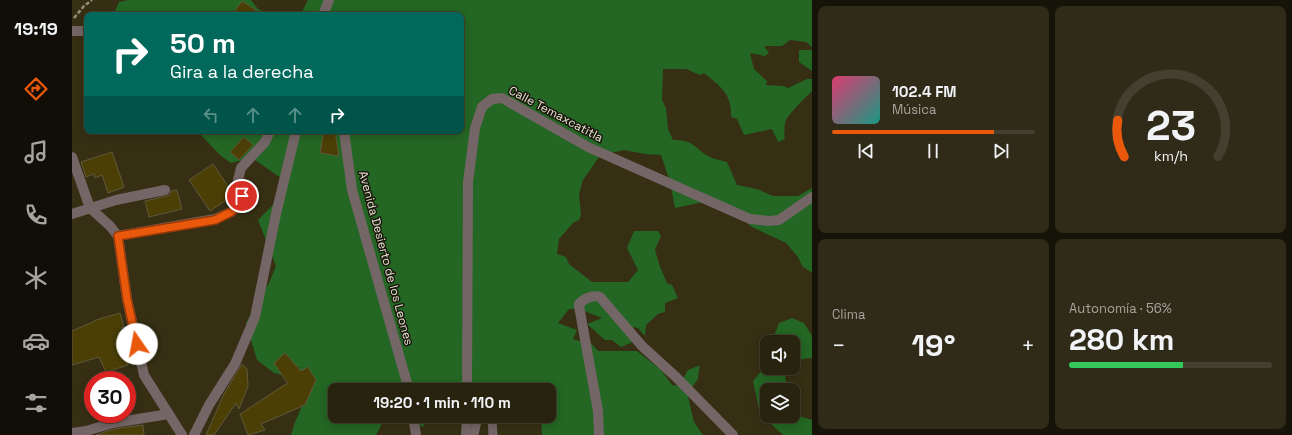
<!DOCTYPE html>
<html lang="es">
<meta charset="utf-8">
<style>
:root{--surface:#28230f;--page:#302b18;--text:#f1f3f6;--muted:#a5a49e;--line:#44402f;--accent:#ea580c}
body{margin:0;font-family:"Space Grotesk",sans-serif;background:var(--page);color:var(--text);height:100vh;display:flex;flex-direction:column;font-size:15px;white-space:nowrap}
*{box-sizing:border-box;margin:0}
p{font-size:13px;color:var(--muted)}
.icon{flex:none;width:22px;height:22px;fill:none;stroke:currentColor;stroke-width:2;stroke-linecap:round;stroke-linejoin:round}
.map{position:relative;flex:1;overflow:hidden}
.sheet{display:flex;flex-direction:column;gap:6px;padding:6px;background:#161308;width:480px}
.sheet>*{flex:none}
.top-card{position:absolute;left:12px;top:12px;width:380px;height:122px;border-radius:8px;box-shadow:0 2px 10px #0003,0 0 0 1px var(--line);background:#00695c;color:#fff;overflow:hidden}
.buttons{position:absolute;left:688px;top:335px;display:grid;gap:8px}
.buttons a{display:grid;place-items:center;width:40px;height:40px;border-radius:8px;background:var(--surface);box-shadow:0 2px 10px #0003,0 0 0 1px var(--line);font-size:20px}
.speed{position:absolute;left:12px;top:371px;display:flex;gap:8px;font-size:20px;font-weight:700;text-align:center}
.speed>*{display:grid;place-content:center;width:52px;height:52px;border-radius:50%;background:var(--surface);box-shadow:0 2px 10px #0003,0 0 0 1px var(--line);line-height:1}
.speed .limit{border:6px solid #d22;background:#fff;color:#111}
.pin{position:absolute;display:grid;place-items:center;width:34px;height:34px;color:#fff;margin:-17px;border:2px solid #fff;border-radius:50%;box-shadow:0 1px 4px #0007}
.me{position:absolute;width:44px;margin:-22px;rotate:348deg;stroke-linejoin:round;filter:drop-shadow(0 0 3px #0008)}
.turn{display:flex;align-items:center;gap:14px;height:84px;padding:0 20px;font-size:18px}
.turn .icon{width:52px;height:52px;stroke-width:2.5}
.turn b{display:block;font-size:28px;line-height:34px}
.lanes{display:flex;align-items:center;height:38px;padding:0 20px;background:#0003;justify-content:center;gap:20px;direction:ltr}
.lanes .off{opacity:.35}
.big{font-size:30px;font-weight:700;line-height:1.1}
.sheet .widget{flex:1;display:flex;flex-direction:column;justify-content:center;gap:6px;min-width:0;padding:0 14px;border-radius:8px;background:var(--page)}
.sheet .dial{align-items:center;gap:0}
.dial svg{height:104px;overflow:visible;fill:none;stroke:var(--line);stroke-width:7;stroke-linecap:round;text-anchor:middle}
.dial text{fill:var(--text);stroke:none}
.song{display:flex;align-items:center;gap:12px}
.cover{width:48px;height:48px;border-radius:6px;background:linear-gradient(135deg,hsl(340 70% 55%),hsl(170 70% 35%))}
.played{height:4px;border-radius:2px;background:linear-gradient(90deg,var(--accent) 80%,var(--line) 80%)}
.keys{display:flex;justify-content:space-around;direction:ltr}
.heat{display:flex;justify-content:space-between;align-items:center;font-size:22px;direction:ltr}
.charge{height:6px;border-radius:3px;background:linear-gradient(90deg,#34c759 56%,var(--line) 0)}
.sheet .tiles{flex:1;display:grid;gap:6px;grid-template-columns:repeat(2,1fr)}
.trip{position:absolute;left:256px;top:383px;width:228px;height:40px;border-radius:8px;background:var(--surface);box-shadow:0 2px 10px #0003,0 0 0 1px var(--line);font-weight:700;line-height:40px;text-align:center}
main{display:flex;flex:1;min-height:0}
.menu{display:flex;flex-direction:column;width:72px;justify-content:space-around;align-items:center;background:#100e06;color:var(--muted)}
.menu .icon{width:28px;height:28px}
.menu .on{color:var(--accent)}
.menu b{font-size:18px;color:var(--text)}
.map>svg:first-child{display:block}
</style>
<main>
<nav class="menu">
<b>19:19</b>
<svg class="icon on" aria-label="directions" viewBox="0 0 24 24"><path d="M12 3l9 9-9 9-9-9zM9 14v-3h6M13 9l2 2-2 2"/></svg>
<svg class="icon" aria-label="music" viewBox="0 0 24 24"><path d="M9 18V5l10-2v13"/><circle cx="6" cy="18" r="3"/><circle cx="16" cy="16" r="3"/></svg>
<svg class="icon" aria-label="phone" viewBox="0 0 24 24"><path d="M5 4h4l2 5-3 2q2 4 5 5l2-3 5 2v4C11 20 4 13 5 4z"/></svg>
<svg class="icon" aria-label="climate" viewBox="0 0 24 24"><path d="M12 3v18M4 7l16 10M4 17L20 7"/></svg>
<svg class="icon" aria-label="car" viewBox="0 0 24 24"><path d="M5 17H2v-5l4-1 3-4h7l3 4 3 1v5h-3M9 17h6M6 11h13"/><circle cx="7" cy="17" r="2"/><circle cx="17" cy="17" r="2"/></svg>
<svg class="icon" aria-label="filters" viewBox="0 0 24 24"><path d="M4 7h16M4 17h16"/><circle cx="9" cy="7" r="2"/><circle cx="15" cy="17" r="2"/></svg>
</nav>
<div class="map">
<svg width="740" height="435" viewBox="0 0 740 435">
<rect width="100%" height="100%" fill="#362f14"/>
<!-- forest -->
<g fill="#246623">
<polygon points="56,0 179,0 186,9 200,15 78,15 61,11 43,11 47,2"/>
<path d="M236,0H740V47L734,42L718,40L710,46H692L697,53L693,56L678,53L682,69L695,81L694,85L711,86L716,88L735,79H740V91C734,97 715,115 713,123C712,128 713,132 712,136L713,139L706,142L700,129L672,135L665,119L659,117C660,94 649,87 632,73L628,75L614,69H591L590,100L594,108L596,129L601,140C622,140 620,146 636,156C641,159 649,160 655,162L665,185L685,189L701,196H726L740,188V273L730,266L726,257L714,243L680,227L663,213L637,201L603,208L598,182L589,155L573,154L552,150L534,154L527,157L511,180L507,194L509,215L507,220L501,223L487,239L485,254L494,257L497,264L520,282H556L566,270L555,248L562,231H586L589,236L583,250L588,267L595,283L600,285L606,298L593,303V312L586,314L574,325L573,336L566,328L561,327V342L549,347L540,340H533L515,324L530,318L507,309H497L486,323L505,330L501,339L511,342H518L526,351H565L589,370L600,385L607,386L616,370L626,366H628L627,369L626,379L620,387L616,397L622,422L631,435H470L469,418L467,416H477V390H263V416H314L304,435H219L223,422L238,388L225,376L228,367L224,368L210,375L202,373L185,360L174,323L197,283L204,266L186,220L204,202L209,178L180,158L159,163L149,156L125,131H389V15H215L230,12Z"/>
<polygon points="727,50 740,50 740,71 727,62"/>
<polygon points="720,318 732,323 740,336 740,358 730,359 721,363 721,342 703,342 702,336 707,323"/>
<polygon points="695,364 695,368 712,368 715,390 695,390 695,416 721,416 721,403 727,416 740,420 740,435 711,435 688,414 681,381"/>
<polygon points="316,416 357,416 351,427 336,421 322,419"/>
</g>
<!-- building -->
<g fill="#4c3f06" stroke="#5f583c">
<polygon points="170,1 191,15 160,15"/>
<polygon points="252,131 263,131 267,156 248,153"/>
<polygon points="172,137 181,145 167,160 158,152"/>
<polygon points="40,152 52,187 36,193 30,175 23,178 22,174 14,177 9,162"/>
<polygon points="141,164 162,195 138,211 117,180"/>
<polygon points="105,190 110,209 77,217 73,201 94,196 98,195 99,191"/>
<polygon points="48,313 52,327 49,328 51,332 48,333 56,365 34,372 27,357 0,365 0,331 27,319"/>
<polygon points="213,353 229,371 236,367 244,380 233,405 189,424 193,430 176,435 168,414 214,384 216,384 202,363"/>
<polygon points="170,364 175,369 176,386 167,409 164,403 142,435 134,435 152,394"/>
<polygon points="71,425 72,435 24,435 42,429"/>
</g>
<g fill="none" stroke-linecap="round" stroke-linejoin="round">
<!-- path -->
<polyline stroke="#95907b" stroke-width="2.5" stroke-dasharray="4 2" stroke-linecap="butt" points="2,18 12,6 20,0"/>
<!-- lane -->
<g stroke="#746566" stroke-width="9">
<polyline points="414,416 420,419 421,435"/>
<polyline points="402,435 406,416"/>
</g>
<!-- street -->
<g stroke="#746566" stroke-width="10">
<polyline points="251,15 257,0"/>
<polyline points="0,31 15,31"/>
<polyline points="272,131 280,190 337,390"/>
<polyline points="0,157 18,208 38,226 46,236 55,299 72,375 110,435"/>
<polyline points="0,214 44,200 93,190"/>
<polyline points="46,236 143,219 159,212 167,206 171,196 166,180 169,168 193,142 198,131"/>
<polyline points="395,390 396,182 403,128 410,107 420,99 430,98 516,147 678,219 697,221 707,220 740,197"/>
<polyline points="341,416 344,435"/>
<polyline points="0,433 14,431 41,423 97,414"/>
<polyline points="122,435 137,405 163,364 183,317 204,214 224,131"/>
<polyline points="394,435 395,416"/>
<path d="M527,435L526,411L507,306V304C512,298 521,295 528,297L570,346L604,377L661,435"/>
</g>
</g>
<g fill="none" stroke-linecap="round" stroke-linejoin="round">
<!-- route casing -->
<g stroke="#983908" stroke-width="10">
<polyline id="route" points="65,344 55,299 46,236 143,220 159,212 167,206 170,196"/>
</g>
<!-- route -->
<use href="#route" stroke="#ea580c" stroke-width="7"/>
</g>
<g text-anchor="middle" stroke-width="3" stroke-linejoin="round" paint-order="stroke">
<!-- street labels -->
<g font-size="12" fill="#e7e3d3" stroke="#1a170c">
<text transform="translate(484 114) rotate(28)" y="4">Calle Temaxcatitla</text>
<text transform="translate(314 258) rotate(75)" y="4">Avenida Desierto de los Leones</text>
</g>
</g>
</svg>
<div class="buttons">
<a><svg class="icon" aria-label="sound" viewBox="0 0 24 24"><path d="M4 9h4l5-4v14l-5-4H4zM17 9q2 3 0 6"/></svg></a>
<a><svg class="icon" aria-label="layers" viewBox="0 0 24 24"><path d="M12 4l9 5-9 5-9-5zM3 14l9 5 9-5"/></svg></a>
</div>
<div class="speed"><div class="limit">30</div></div>
<div class="pin" style="left:170px;top:196px;background:#d93025"><svg class="icon" aria-label="arrive" viewBox="0 0 24 24"><path d="M6 21V4h12l-3 4 3 4H6"/></svg></div>
<svg class="me" style="left:65px;top:344px" viewBox="-20 -20 40 40"><circle r="19" fill="#fff"/><path d="M0-13L10 11 0 6-10 11z" fill="#ea580c"/></svg>
<div class="trip">19:20 · 1 min · 110 m</div>
<div class="top-card">
<div class="turn"><svg class="icon" aria-label="right" viewBox="0 0 24 24"><path d="M7 20v-9h11M14 6l5 5-5 5"/></svg><div><b>50 m</b>Gira a la derecha</div></div>
<div class="lanes"><svg class="icon off" aria-label="left" viewBox="0 0 24 24"><path d="M17 20v-9H6M10 6l-5 5 5 5"/></svg><svg class="icon off" aria-label="ahead" viewBox="0 0 24 24"><path d="M12 20V5M6 11l6-6 6 6"/></svg><svg class="icon off" aria-label="ahead" viewBox="0 0 24 24"><path d="M12 20V5M6 11l6-6 6 6"/></svg><svg class="icon" aria-label="right" viewBox="0 0 24 24"><path d="M7 20v-9h11M14 6l5 5-5 5"/></svg></div>
</div>
</div>
<section class="sheet">
<div class="tiles">
<div class="widget">
<div class="song"><i class="cover"></i><div><b>102.4 FM</b><p>Música</p></div></div>
<div class="played"></div>
<div class="keys"><svg class="icon" aria-label="previous" viewBox="0 0 24 24"><path d="M18 5L8 12l10 7zM5 5v14"/></svg><svg class="icon" aria-label="pause" viewBox="0 0 24 24"><path d="M8 5v14M16 5v14"/></svg><svg class="icon" aria-label="next" viewBox="0 0 24 24"><path d="M6 5l10 7-10 7zM19 5v14"/></svg></div>
</div>
<div class="widget dial"><svg viewBox="0 0 100 80">
<path d="M14 69A42 42 0 1 1 86 69"/>
<path d="M14 69A42 42 0 0 1 9 41" stroke="#ea580c"/>
<text x="50" y="56" font-size="32" font-weight="700">23</text>
<text x="50" y="72" font-size="11">km/h</text>
</svg></div>
<div class="widget"><p>Clima</p>
<div class="heat"><a>−</a><b class="big">19°</b><a>+</a></div>
</div>
<div class="widget"><p>Autonomía · 56%</p><b class="big">280 km</b><div class="charge"></div></div>
</div>
</section>
</main>
